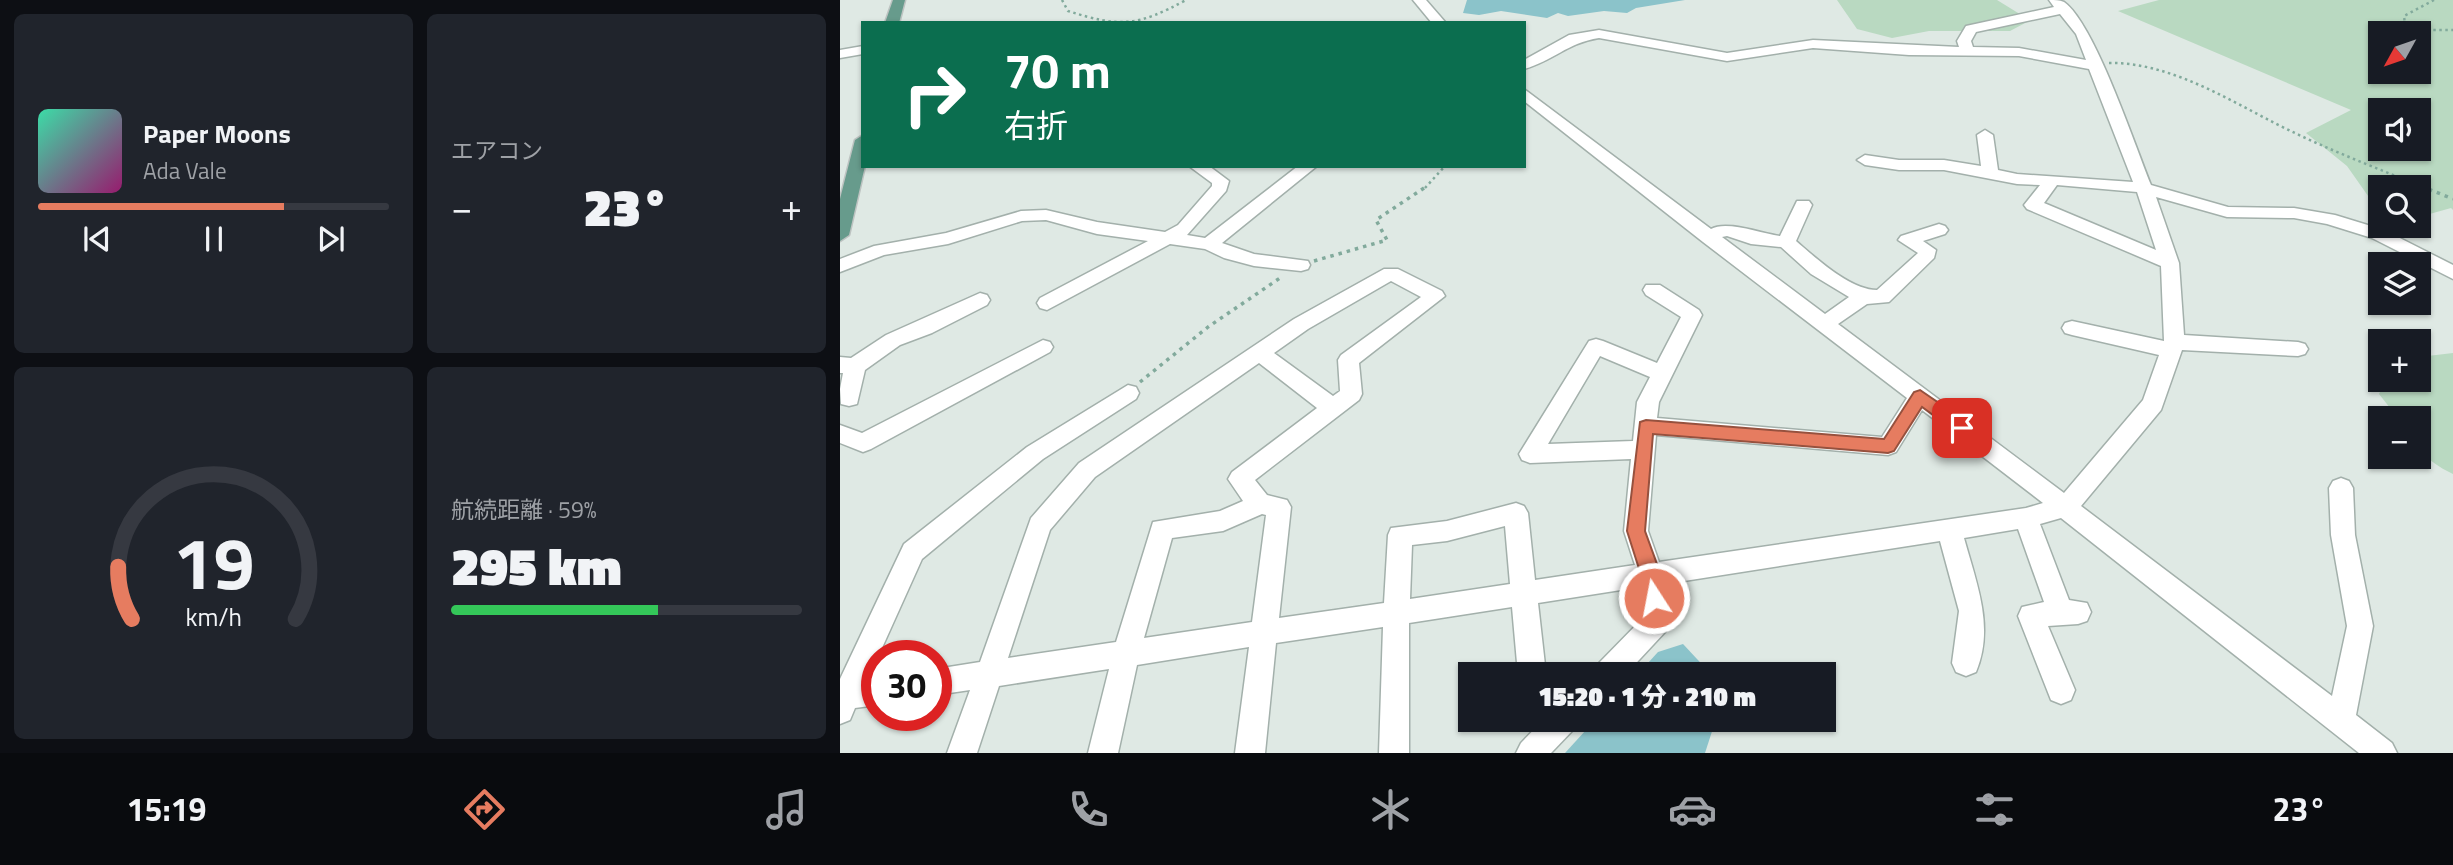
<!DOCTYPE html>
<html lang="ja">
<meta charset="utf-8">
<style>
:root{--surface:#171b24;--page:#20242c;--text:#f1f3f6;--muted:#9ea1a6;--line:#363941;--accent:#e67c60}
body{margin:0;font-family:"Titillium Web","Noto Sans JP",sans-serif;background:var(--page);color:var(--text);height:100vh;display:flex;flex-direction:column;font-size:26px;white-space:nowrap}
*{box-sizing:border-box;margin:0}
p{font-size:23px;color:var(--muted)}
.icon{flex:none;width:38px;height:38px;fill:none;stroke:currentColor;stroke-width:2;stroke-linecap:round;stroke-linejoin:round}
.map{position:relative;flex:1;overflow:hidden}
.panel{display:flex;flex-direction:column;gap:14px;padding:14px;background:#0d0f14;width:840px}
.panel>*{flex:none}
.banner{position:absolute;left:21px;top:21px;width:665px;height:147px;border-radius:0px;box-shadow:0 2px 5px #0004;background:#0b6e4f;color:#fff;overflow:hidden}
.needle{width:46px;rotate:230deg}
.controls{position:absolute;left:1528px;top:21px;display:grid;gap:14px}
.controls a{display:grid;place-items:center;width:63px;height:63px;border-radius:0px;background:var(--surface);box-shadow:0 2px 5px #0004;font-size:35px}
.speed{position:absolute;left:21px;top:640px;display:flex;gap:14px;font-size:35px;font-weight:700;text-align:center}
.speed>*{display:grid;place-content:center;width:91px;height:91px;border-radius:50%;background:var(--surface);box-shadow:0 2px 5px #0004;line-height:1}
.speed .limit{border:10px solid #d22;background:#fff;color:#111}
.pin{position:absolute;display:grid;place-items:center;width:60px;height:60px;color:#fff;margin:-30px;border-radius:14px;box-shadow:0 4px 10px #0006}
.me{position:absolute;width:77px;margin:-38px;rotate:349deg;stroke-linejoin:round;filter:drop-shadow(0 0 5px #0008)}
.turn{display:flex;align-items:center;gap:24px;height:147px;padding:0 28px;font-size:32px}
.turn .icon{width:91px;height:91px;stroke-width:2.5}
.turn b{display:block;font-size:49px;line-height:60px}
.big{font-size:52px;font-weight:800;line-height:1.1}
.panel .card{flex:1;display:flex;flex-direction:column;justify-content:center;gap:10px;min-width:0;padding:0 24px;border-radius:10px;background:var(--page)}
.panel .dial{align-items:center;gap:0}
.dial svg{height:182px;overflow:visible;fill:none;stroke:var(--line);stroke-width:7;stroke-linecap:round;text-anchor:middle}
.dial text{fill:var(--text);stroke:none}
.song{display:flex;align-items:center;gap:21px}
.cover{width:84px;height:84px;border-radius:10px;background:linear-gradient(135deg,hsl(160 70% 55%),hsl(320 70% 35%))}
.played{height:7px;border-radius:4px;background:linear-gradient(90deg,var(--accent) 70%,var(--line) 70%)}
.keys{display:flex;justify-content:space-around;direction:ltr}
.heat{display:flex;justify-content:space-between;align-items:center;font-size:38px;direction:ltr}
.charge{height:10px;border-radius:5px;background:linear-gradient(90deg,#34c759 59%,var(--line) 0)}
.panel .tiles{flex:1;display:grid;gap:14px;grid-template-columns:repeat(2,1fr)}
.trip{position:absolute;left:618px;top:662px;width:378px;height:70px;border-radius:0px;background:var(--surface);box-shadow:0 2px 5px #0004;font-weight:800;line-height:70px;text-align:center}
.tabs{display:flex;height:112px;justify-content:space-around;align-items:center;background:#090b0e;color:var(--muted)}
.tabs .icon{width:49px;height:49px}
.tabs .current{color:var(--accent)}
.tabs b{font-size:32px;color:var(--text)}
main{display:flex;flex:1;min-height:0}
.map>svg:first-child{display:block}
</style>
<main>
<section class="panel">
<div class="tiles">
<div class="card">
<div class="song"><i class="cover"></i><div><b>Paper Moons</b><p>Ada Vale</p></div></div>
<div class="played"></div>
<div class="keys"><svg class="icon" aria-label="previous" viewBox="0 0 24 24"><path d="M18 5L8 12l10 7zM5 5v14"/></svg><svg class="icon" aria-label="pause" viewBox="0 0 24 24"><path d="M8 5v14M16 5v14"/></svg><svg class="icon" aria-label="next" viewBox="0 0 24 24"><path d="M6 5l10 7-10 7zM19 5v14"/></svg></div>
</div>
<div class="card"><p>エアコン</p>
<div class="heat"><a>−</a><b class="big">23°</b><a>+</a></div>
</div>
<div class="card dial"><svg viewBox="0 0 100 80">
<path d="M14 69A42 42 0 1 1 86 69"/>
<path d="M14 69A42 42 0 0 1 8 46" stroke="#e67c60"/>
<text x="50" y="56" font-size="32" font-weight="700">19</text>
<text x="50" y="72" font-size="11">km/h</text>
</svg></div>
<div class="card"><p>航続距離 · 59%</p><b class="big">295 km</b><div class="charge"></div></div>
</div>
</section>
<div class="map">
<svg width="1613" height="753" viewBox="0 0 1613 753">
<rect width="100%" height="100%" fill="#dfe9e4"/>
<!-- green -->
<g fill="#b9d9c1" fill-rule="evenodd">
<polygon points="997,0 1157,0 1183,16 1187,22 1170,31 1089,31 1052,38 1017,29"/>
<path d="M1319,0H1613V210L1611,208L1579,217L1578,187H1540V213L1507,166L1466,133L1511,110L1278,11ZM1540,33H1578V72H1540ZM1540,110H1578V149H1540Z"/>
<path d="M1613,353V474C1583,459 1578,451 1578,418H1558L1539,394L1546,380H1578L1579,357Z"/>
</g>
<!-- water -->
<g fill="#8bc3ca">
<polygon points="627,0 845,0 796,8 787,13 764,11 728,16 718,13 707,18 661,11 639,15 623,13"/>
<polygon points="843,644 871,674 798,674 818,652"/>
<polygon points="756,719 876,719 865,753 725,753"/>
</g>
<g fill="none" stroke-linecap="round" stroke-linejoin="round">
<!-- minor casing -->
<g stroke="#a3b0ab" stroke-width="3">
<g id="minor">
<polygon points="573,0 586,0 606,23 592,23"/>
<path d="M1209,0C1215,0 1219,0 1224,2C1254,23 1294,143 1311,185L1388,207L1454,208L1495,215L1544,230L1613,265V279L1532,238L1487,224L1454,218L1387,217L1316,197L1339,263L1344,335L1458,342L1465,344L1468,349L1465,354L1458,356L1342,350L1321,410L1241,506L1492,696L1507,626L1491,535L1489,488L1493,481L1501,478L1509,481L1513,488L1515,535L1533,626L1516,715L1552,743L1557,753H1519L1221,518L1200,524L1229,600L1247,603L1251,612L1247,621L1238,624L1208,626L1235,690L1231,700L1221,704L1211,700L1178,616L1182,607L1204,602L1178,529L1124,538C1136,582 1155,627 1136,672L1126,676L1116,672L1112,663L1119,611L1100,541L825,584L830,622L826,631L786,674H753L757,665L803,618L800,587L698,603L706,674H678L672,607L569,623V753H539L543,627L436,643L425,753H395L409,647L297,665L278,753H248L269,669L159,686L137,753H107L130,690L96,695V669L140,662L191,518L239,463L454,319L544,269H558L602,291L605,296L519,363L522,394L519,400L415,480L427,495L447,500L451,507L439,618L544,603L548,535L551,528L607,521L676,503L684,506L688,513L695,580L795,565L784,531L791,459L690,463L682,460L679,454L749,341L756,339L763,341L817,363L841,317L806,295L803,290L806,285H820L859,310L862,315L819,402L817,418L1042,437L1067,398L863,242L684,101V89L871,229C886,220 920,233 940,236L957,201H969L972,205L956,241C976,258 1010,290 1037,290L1078,253L1058,240L1061,236L1099,224L1105,226L1108,230L1105,234L1083,241L1096,250L1094,258L1049,302L1027,304L998,324L1224,493L1303,400L1319,355L1232,335L1225,333L1222,328L1225,323L1232,321L1324,341L1321,266L1187,209L1184,205L1200,185L1177,184L1104,170H1059L1025,165L1017,160L1025,155L1059,160H1104L1141,166L1137,135L1145,130L1153,135L1158,170L1177,174L1293,182L1249,69L1179,56L1069,55L973,48L887,61L759,38C727,43 713,61 684,69V60L729,35L759,30L887,53L973,40L1119,47L1117,41L1126,26L1214,7ZM1220,14L1236,34L1246,60L1179,48L1133,47L1131,41L1136,32ZM1217,185L1297,192L1316,250L1204,203ZM887,236L911,244L941,247L971,274L1009,297L985,314L882,237ZM551,281L581,297L501,355L498,360L500,391L493,396L434,353L468,329ZM760,356L810,377L797,402L793,441L708,444ZM419,363L477,408L392,472L388,479L403,501L380,511L313,522L276,642L168,658L210,530L255,477ZM1082,410L1203,503L1186,508L819,562L808,531L816,435L1048,455L1056,452ZM422,514L426,515L412,622L304,638L332,538L383,531ZM665,526L670,584L570,599L572,545L607,541Z"/>
<polygon points="23,46 23,54 0,58 0,50"/>
<polygon points="349,166 369,166 389,181 386,191 347,235 365,238 458,166 477,166 382,243 414,254 468,261 470,265 468,269 461,271 414,266 384,258 365,249 330,244 207,310 200,308 197,303 200,298 308,241 257,234 206,220 182,221 108,244 44,255 0,272 0,259 34,246 106,233 181,211 206,210 257,222 325,232 338,225 372,186 372,183"/>
<polygon points="140,293 147,295 150,300 147,305 92,333 60,345 25,370 17,404 9,406 1,404 0,389 3,373 0,373 0,357 11,358 46,335"/>
<polygon points="203,340 210,342 213,347 210,352 31,449 23,452 0,443 0,425 22,433"/>
<polygon points="288,385 296,387 299,393 296,399 203,459 82,559 28,679 37,677 37,705 15,708 10,720 0,724 0,679 64,544 187,447"/>
<polygon points="704,719 738,719 734,729 711,753 676,753 681,743"/>
</g>
</g>
<!-- major casing -->
<g stroke="#bdc3c1" stroke-width="3">
<g id="major">
<polygon points="53,0 65,0 59,23 45,23"/>
<polygon points="23,135 23,166 25,166 9,235 0,241 0,199 15,140"/>
</g>
</g>
<!-- path-far1 -->
<g stroke="#82aa9c" stroke-width="2.5" stroke-dasharray="2.5 3.5" stroke-linecap="butt">
<path d="M222,0L228,11C281,28 298,26 346,0"/>
<polyline points="1594,0 1564,16 1565,25 1584,30 1613,30"/>
<path d="M1269,63C1335,62 1399,107 1457,134C1499,154 1542,170 1585,188"/>
<polyline points="585,188 605,166"/>
</g>
<!-- path -->
<g stroke="#82aa9c" stroke-width="3.5" stroke-dasharray="3.5 5" stroke-linecap="butt">
<polyline points="1581,186 1613,199"/>
<polyline points="474,261 547,240 536,220 587,186"/>
<polyline points="300,382 368,327 440,278"/>
</g>
<!-- minor -->
<use href="#minor" fill="#fff" fill-rule="evenodd"/>
<!-- major -->
<use href="#major" fill="#679b8c" fill-rule="evenodd"/>
</g>
<!-- route -->
<polygon fill="#e67c60" stroke="#96513e" stroke-width="2" points="1080,390 1128,423 1130,428 1128,432 1116,432 1082,407 1054,451 1048,453 813,434 805,531 821,575 824,598 821,605 814,607 807,605 801,575 787,531 800,422 806,420 1044,439 1074,392"/>
</svg>
<div class="controls">
<a><svg class="needle" viewBox="-14 -14 28 28"><path d="M0-13l5 13h-10z" fill="#e53935"/><path d="M0 13l5-13h-10z" fill="#9ea1a6"/></svg></a>
<a><svg class="icon" aria-label="sound" viewBox="0 0 24 24"><path d="M4 9h4l5-4v14l-5-4H4zM17 9q2 3 0 6"/></svg></a>
<a><svg class="icon" aria-label="search" viewBox="0 0 24 24"><circle cx="10" cy="10" r="6"/><path d="M15 15l6 6"/></svg></a>
<a><svg class="icon" aria-label="layers" viewBox="0 0 24 24"><path d="M12 4l9 5-9 5-9-5zM3 14l9 5 9-5"/></svg></a>
<a>+</a>
<a>−</a>
</div>
<div class="speed"><div class="limit">30</div></div>
<div class="pin" style="left:1122px;top:428px;background:#d93025"><svg class="icon" aria-label="arrive" viewBox="0 0 24 24"><path d="M6 21V4h12l-3 4 3 4H6"/></svg></div>
<svg class="me" style="left:814px;top:598px" viewBox="-20 -20 40 40"><circle r="17" fill="#e67c60" stroke="#fff" stroke-width="3"/><path d="M0-11L8 9 0 5-8 9z" fill="#fff"/></svg>
<div class="trip">15:20 · 1 分 · 210 m</div>
<div class="banner">
<div class="turn"><svg class="icon" aria-label="right" viewBox="0 0 24 24"><path d="M7 20v-9h11M14 6l5 5-5 5"/></svg><div><b>70 m</b>右折</div></div>
</div>
</div>
</main>
<nav class="tabs">
<b>15:19</b>
<svg class="icon current" aria-label="directions" viewBox="0 0 24 24"><path d="M12 3l9 9-9 9-9-9zM9 14v-3h6M13 9l2 2-2 2"/></svg>
<svg class="icon" aria-label="music" viewBox="0 0 24 24"><path d="M9 18V5l10-2v13"/><circle cx="6" cy="18" r="3"/><circle cx="16" cy="16" r="3"/></svg>
<svg class="icon" aria-label="phone" viewBox="0 0 24 24"><path d="M5 4h4l2 5-3 2q2 4 5 5l2-3 5 2v4C11 20 4 13 5 4z"/></svg>
<svg class="icon" aria-label="climate" viewBox="0 0 24 24"><path d="M12 3v18M4 7l16 10M4 17L20 7"/></svg>
<svg class="icon" aria-label="car" viewBox="0 0 24 24"><path d="M5 17H2v-5l4-1 3-4h7l3 4 3 1v5h-3M9 17h6M6 11h13"/><circle cx="7" cy="17" r="2"/><circle cx="17" cy="17" r="2"/></svg>
<svg class="icon" aria-label="filters" viewBox="0 0 24 24"><path d="M4 7h16M4 17h16"/><circle cx="9" cy="7" r="2"/><circle cx="15" cy="17" r="2"/></svg>
<b>23°</b>
</nav>
